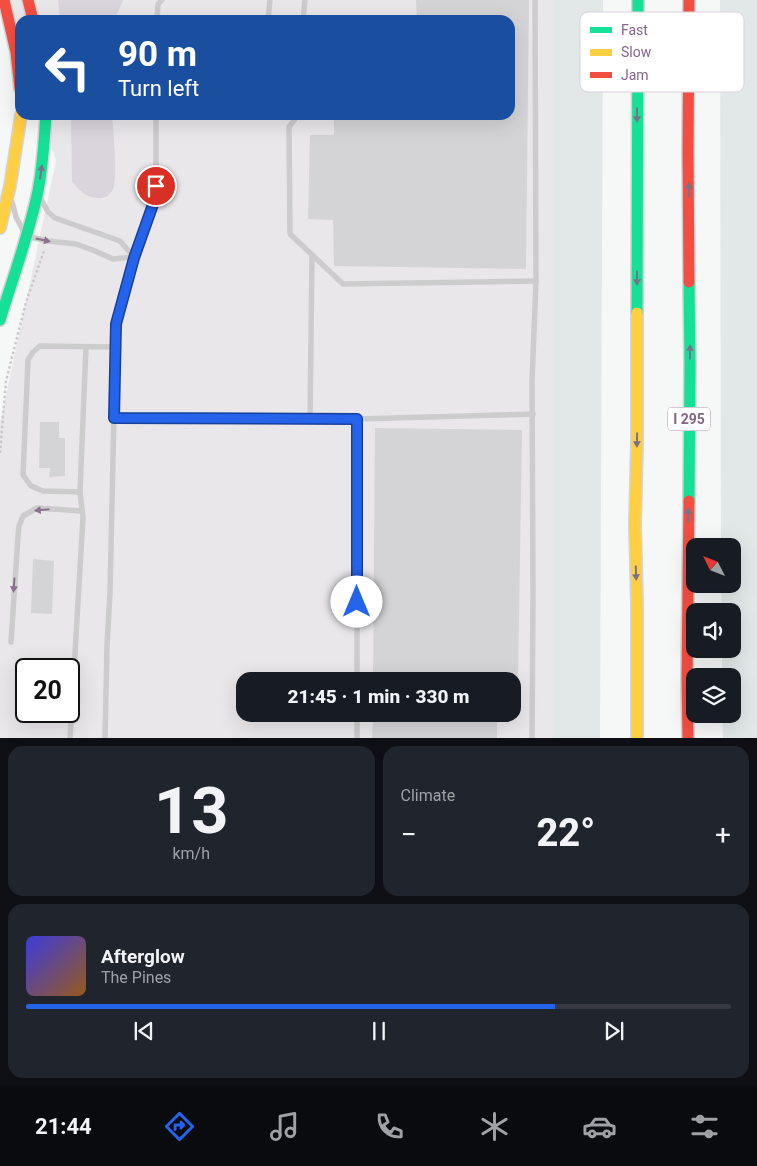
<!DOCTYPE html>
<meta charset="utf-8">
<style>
:root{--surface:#171b24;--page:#20242c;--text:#f1f3f6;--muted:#9ea1a6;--line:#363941;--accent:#2563eb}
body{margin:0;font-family:Roboto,sans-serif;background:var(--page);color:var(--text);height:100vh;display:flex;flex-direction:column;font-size:19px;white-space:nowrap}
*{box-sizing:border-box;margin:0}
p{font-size:16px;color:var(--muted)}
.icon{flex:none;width:28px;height:28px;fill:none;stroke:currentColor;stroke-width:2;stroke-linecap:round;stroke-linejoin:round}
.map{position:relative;height:738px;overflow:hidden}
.sheet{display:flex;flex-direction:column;gap:8px;padding:8px;background:#0d0f14;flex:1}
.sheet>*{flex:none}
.top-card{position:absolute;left:15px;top:15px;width:500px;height:105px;border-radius:15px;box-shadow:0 5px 20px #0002;background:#1a4fa0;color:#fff;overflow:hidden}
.needle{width:32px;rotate:312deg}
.tools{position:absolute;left:686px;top:538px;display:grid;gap:10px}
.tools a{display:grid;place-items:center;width:55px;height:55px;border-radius:10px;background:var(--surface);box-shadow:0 5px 20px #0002;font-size:25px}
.speed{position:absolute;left:15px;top:658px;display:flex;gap:10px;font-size:25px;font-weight:700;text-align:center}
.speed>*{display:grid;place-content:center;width:65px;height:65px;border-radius:50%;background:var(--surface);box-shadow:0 5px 20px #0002;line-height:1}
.speed .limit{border:2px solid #111;border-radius:8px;background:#fff;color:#111}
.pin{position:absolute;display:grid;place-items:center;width:42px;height:42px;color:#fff;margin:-21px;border:2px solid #fff;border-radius:50%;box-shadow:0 1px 5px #0007}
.me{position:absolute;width:55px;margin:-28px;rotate:0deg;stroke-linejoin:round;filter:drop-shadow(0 0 4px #0008)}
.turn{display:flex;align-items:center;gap:18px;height:105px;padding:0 20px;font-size:22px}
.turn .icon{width:65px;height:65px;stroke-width:2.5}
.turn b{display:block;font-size:35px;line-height:42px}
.big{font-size:38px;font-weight:800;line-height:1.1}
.sheet .widget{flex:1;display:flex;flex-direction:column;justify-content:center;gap:8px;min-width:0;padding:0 18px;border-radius:15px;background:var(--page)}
.sheet .dial{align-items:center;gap:0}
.dial b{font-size:65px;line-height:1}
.song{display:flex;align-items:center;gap:15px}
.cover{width:60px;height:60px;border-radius:8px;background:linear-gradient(135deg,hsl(240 70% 55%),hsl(30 70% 35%))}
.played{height:5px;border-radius:2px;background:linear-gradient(90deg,var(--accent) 75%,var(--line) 75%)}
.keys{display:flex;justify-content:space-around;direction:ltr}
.heat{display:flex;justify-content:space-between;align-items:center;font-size:28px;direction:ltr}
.sheet .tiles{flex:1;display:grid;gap:8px;grid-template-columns:1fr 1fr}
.widget:last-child{grid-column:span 2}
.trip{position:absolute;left:236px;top:672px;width:285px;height:50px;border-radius:15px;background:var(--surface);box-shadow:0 5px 20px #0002;font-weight:800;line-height:50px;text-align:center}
.menu{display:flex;height:80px;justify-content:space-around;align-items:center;background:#090b0e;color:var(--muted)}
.menu .icon{width:35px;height:35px}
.menu .current{color:var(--accent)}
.menu b{font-size:22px;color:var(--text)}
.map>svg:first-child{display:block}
</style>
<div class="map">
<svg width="757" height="739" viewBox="0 0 757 739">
<rect width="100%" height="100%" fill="#f6f7f7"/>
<!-- built -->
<path fill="#e9e7ea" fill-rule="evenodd" d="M6,0H554V738L0,739V423L56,161L42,115H510V20H20V46ZM26,669H69V711H26ZM245,681H512V714H245Z"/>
<!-- green -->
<g fill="#e2e8e8">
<polygon points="554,0 603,0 600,738 554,738"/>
<polygon points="720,0 757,0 757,738 723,738 722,714 732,714 732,676 722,676 722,649 732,649 732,611 722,611 721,584 732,584 732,546 721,546"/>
</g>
<!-- water -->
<g fill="#dad4dd">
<polygon points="58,0 123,0 118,12 112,20 60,20"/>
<path d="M71,115H112C113,130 118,178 113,189C110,196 104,199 97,198C86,197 78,190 72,181Z"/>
</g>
<!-- building -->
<g fill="#d4d3d5">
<polygon points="416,0 529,0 526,269 334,266 333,220 308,219 310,135 334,135 334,115 510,115 510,20 417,20"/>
<polygon points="40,422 59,422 59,438 65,438 65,476 49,477 50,468 39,468"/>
<polygon points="375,428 522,430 518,681 373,681"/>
<polygon points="33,559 54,561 52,614 31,613"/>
<polygon points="373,714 497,714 497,739 372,739"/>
</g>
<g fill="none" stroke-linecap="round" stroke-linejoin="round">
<!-- fast casing -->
<g stroke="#d4d3d5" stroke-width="14">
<g id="fast">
<polyline points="637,313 638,0"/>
<path d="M0,320C13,277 29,235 38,191C43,166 44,140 46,115"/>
<polyline points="689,501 690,365 689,282"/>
</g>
</g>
<!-- slow casing -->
<g stroke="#d4d3d5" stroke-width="14">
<g id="slow">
<polyline points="0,228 10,186 21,115"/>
<polyline points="637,739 637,602 635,524 637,443 637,313"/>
</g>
</g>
<!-- jam casing -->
<g stroke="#d4d3d5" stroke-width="14">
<g id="jam">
<polyline points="4,0 16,52 20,89"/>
<polyline points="28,0 33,20"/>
<polyline points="689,0 688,153 689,282"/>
<polyline points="688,739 687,678 689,501"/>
</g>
</g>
<!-- path -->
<polyline stroke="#cbc8cb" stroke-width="2.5" stroke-dasharray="2.5 2.5" stroke-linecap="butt" points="0,453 6,381 26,302 44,251"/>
<!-- lane -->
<g stroke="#cdcccd" stroke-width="5.5">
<polyline points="157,20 158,4 162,0"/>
<polyline points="268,20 270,0"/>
<polyline points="303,20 305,0"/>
<polyline points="296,115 295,119 289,127 290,234 343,284 536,281"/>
<polyline points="12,202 16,217 26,236 48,241 76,244 95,251 113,259 134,257 120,241 55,218 48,212 41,199"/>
<polyline points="114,417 357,419 533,414"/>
<polyline points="310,419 312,255"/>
<polyline points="357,419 357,681"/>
<polyline points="80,492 43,491 31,486 23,475 28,360 33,352 40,346 116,347"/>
<polyline points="11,642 18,536 19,526 23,516 37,508 82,511"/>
<polyline points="357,714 357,739"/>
<polyline points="70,739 83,517 80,492 86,347"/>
<polyline points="105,739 107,645 110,593 116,324 134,257 156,196 156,115"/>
<polyline points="532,739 533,595 532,381 536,281 535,0"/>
</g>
<!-- fast -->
<use href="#fast" stroke="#16e098" stroke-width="11"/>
<!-- slow -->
<use href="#slow" stroke="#ffcf43" stroke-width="11"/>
<!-- jam -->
<use href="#jam" stroke="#f24e42" stroke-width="11"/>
</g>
<!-- one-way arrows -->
<defs><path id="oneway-solid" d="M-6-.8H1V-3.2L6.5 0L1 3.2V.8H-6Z" transform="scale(1.25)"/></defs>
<g fill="#787388">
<use href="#oneway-solid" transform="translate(637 115) rotate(90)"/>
<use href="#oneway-solid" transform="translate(41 172) rotate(-82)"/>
<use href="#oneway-solid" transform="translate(689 190) rotate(-91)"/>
<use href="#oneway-solid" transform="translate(637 278) rotate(90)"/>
<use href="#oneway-solid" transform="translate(690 352) rotate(-90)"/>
<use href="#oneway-solid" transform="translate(637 440) rotate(91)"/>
<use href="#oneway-solid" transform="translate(688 515) rotate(-89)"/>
<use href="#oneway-solid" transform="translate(636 573) rotate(88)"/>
</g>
<g fill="#8a718d">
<use href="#oneway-solid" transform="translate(43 240) rotate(12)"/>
<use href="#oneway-solid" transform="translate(42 510) rotate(175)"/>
<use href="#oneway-solid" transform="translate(14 585) rotate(94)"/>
</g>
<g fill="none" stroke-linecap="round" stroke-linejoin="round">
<!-- route casing -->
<g stroke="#184099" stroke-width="12">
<polyline id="route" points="156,186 156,196 134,258 116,324 114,418 357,419 357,602"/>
</g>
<!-- route -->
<use href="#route" stroke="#2563eb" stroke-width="9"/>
</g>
<g text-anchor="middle" stroke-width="5" stroke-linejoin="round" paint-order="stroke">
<!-- shield labels -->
<rect fill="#fff" stroke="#a895aa" stroke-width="1" x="668" y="407.5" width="42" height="23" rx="4"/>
<g font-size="14" font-weight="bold" fill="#836786">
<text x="689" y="424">I 295</text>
</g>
</g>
<!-- legend -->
<rect x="580" y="12" width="164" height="80" rx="8" fill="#fff" stroke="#dad1db" stroke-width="1"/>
<rect x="590" y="27" width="22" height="6" fill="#16e098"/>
<rect x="590" y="49" width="22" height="7" fill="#ffcf43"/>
<rect x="590" y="72" width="22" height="6" fill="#f24e42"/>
<g font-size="14" fill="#836786">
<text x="621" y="35">Fast</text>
<text x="621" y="57">Slow</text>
<text x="621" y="80">Jam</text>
</g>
</svg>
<div class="tools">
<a><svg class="needle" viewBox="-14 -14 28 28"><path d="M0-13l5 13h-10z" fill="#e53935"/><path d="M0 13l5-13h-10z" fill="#9ea1a6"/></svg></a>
<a><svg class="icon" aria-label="sound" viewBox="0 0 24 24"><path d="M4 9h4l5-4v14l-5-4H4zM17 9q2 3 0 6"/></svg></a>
<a><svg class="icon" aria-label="layers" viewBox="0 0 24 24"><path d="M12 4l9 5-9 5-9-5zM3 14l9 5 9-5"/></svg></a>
</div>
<div class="speed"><div class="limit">20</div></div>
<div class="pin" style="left:156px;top:186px;background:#d93025"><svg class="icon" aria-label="arrive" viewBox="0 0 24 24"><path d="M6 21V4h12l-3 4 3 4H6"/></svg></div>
<svg class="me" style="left:357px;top:602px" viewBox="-20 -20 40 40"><circle r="19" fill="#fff"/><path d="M0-13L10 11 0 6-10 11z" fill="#2563eb"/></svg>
<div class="trip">21:45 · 1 min · 330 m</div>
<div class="top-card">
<div class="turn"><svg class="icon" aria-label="left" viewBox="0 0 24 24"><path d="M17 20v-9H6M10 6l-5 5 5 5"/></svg><div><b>90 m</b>Turn left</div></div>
</div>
</div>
<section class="sheet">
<div class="tiles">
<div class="widget dial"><b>13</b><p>km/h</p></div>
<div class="widget"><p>Climate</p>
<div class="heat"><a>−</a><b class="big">22°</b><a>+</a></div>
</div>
<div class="widget">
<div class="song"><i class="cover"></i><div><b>Afterglow</b><p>The Pines</p></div></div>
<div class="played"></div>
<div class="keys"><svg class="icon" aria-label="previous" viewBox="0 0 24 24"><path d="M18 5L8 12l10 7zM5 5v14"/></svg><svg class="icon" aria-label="pause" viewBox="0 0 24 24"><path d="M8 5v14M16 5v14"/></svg><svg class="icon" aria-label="next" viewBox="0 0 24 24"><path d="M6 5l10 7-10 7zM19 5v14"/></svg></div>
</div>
</div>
</section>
<nav class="menu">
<b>21:44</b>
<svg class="icon current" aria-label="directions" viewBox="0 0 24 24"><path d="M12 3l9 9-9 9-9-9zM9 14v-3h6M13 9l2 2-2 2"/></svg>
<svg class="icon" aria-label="music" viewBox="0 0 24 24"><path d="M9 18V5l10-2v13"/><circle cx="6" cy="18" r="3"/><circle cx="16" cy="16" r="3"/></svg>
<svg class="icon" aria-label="phone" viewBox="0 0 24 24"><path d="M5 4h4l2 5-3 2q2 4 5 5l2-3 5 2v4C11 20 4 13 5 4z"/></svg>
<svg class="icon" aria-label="climate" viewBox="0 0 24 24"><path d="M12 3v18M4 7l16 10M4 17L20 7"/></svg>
<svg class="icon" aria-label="car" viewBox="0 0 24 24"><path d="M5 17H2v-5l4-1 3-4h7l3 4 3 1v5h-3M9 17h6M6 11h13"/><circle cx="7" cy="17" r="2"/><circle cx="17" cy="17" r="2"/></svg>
<svg class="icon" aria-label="filters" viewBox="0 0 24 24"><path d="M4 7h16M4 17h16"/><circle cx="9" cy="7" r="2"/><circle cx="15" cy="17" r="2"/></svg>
</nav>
